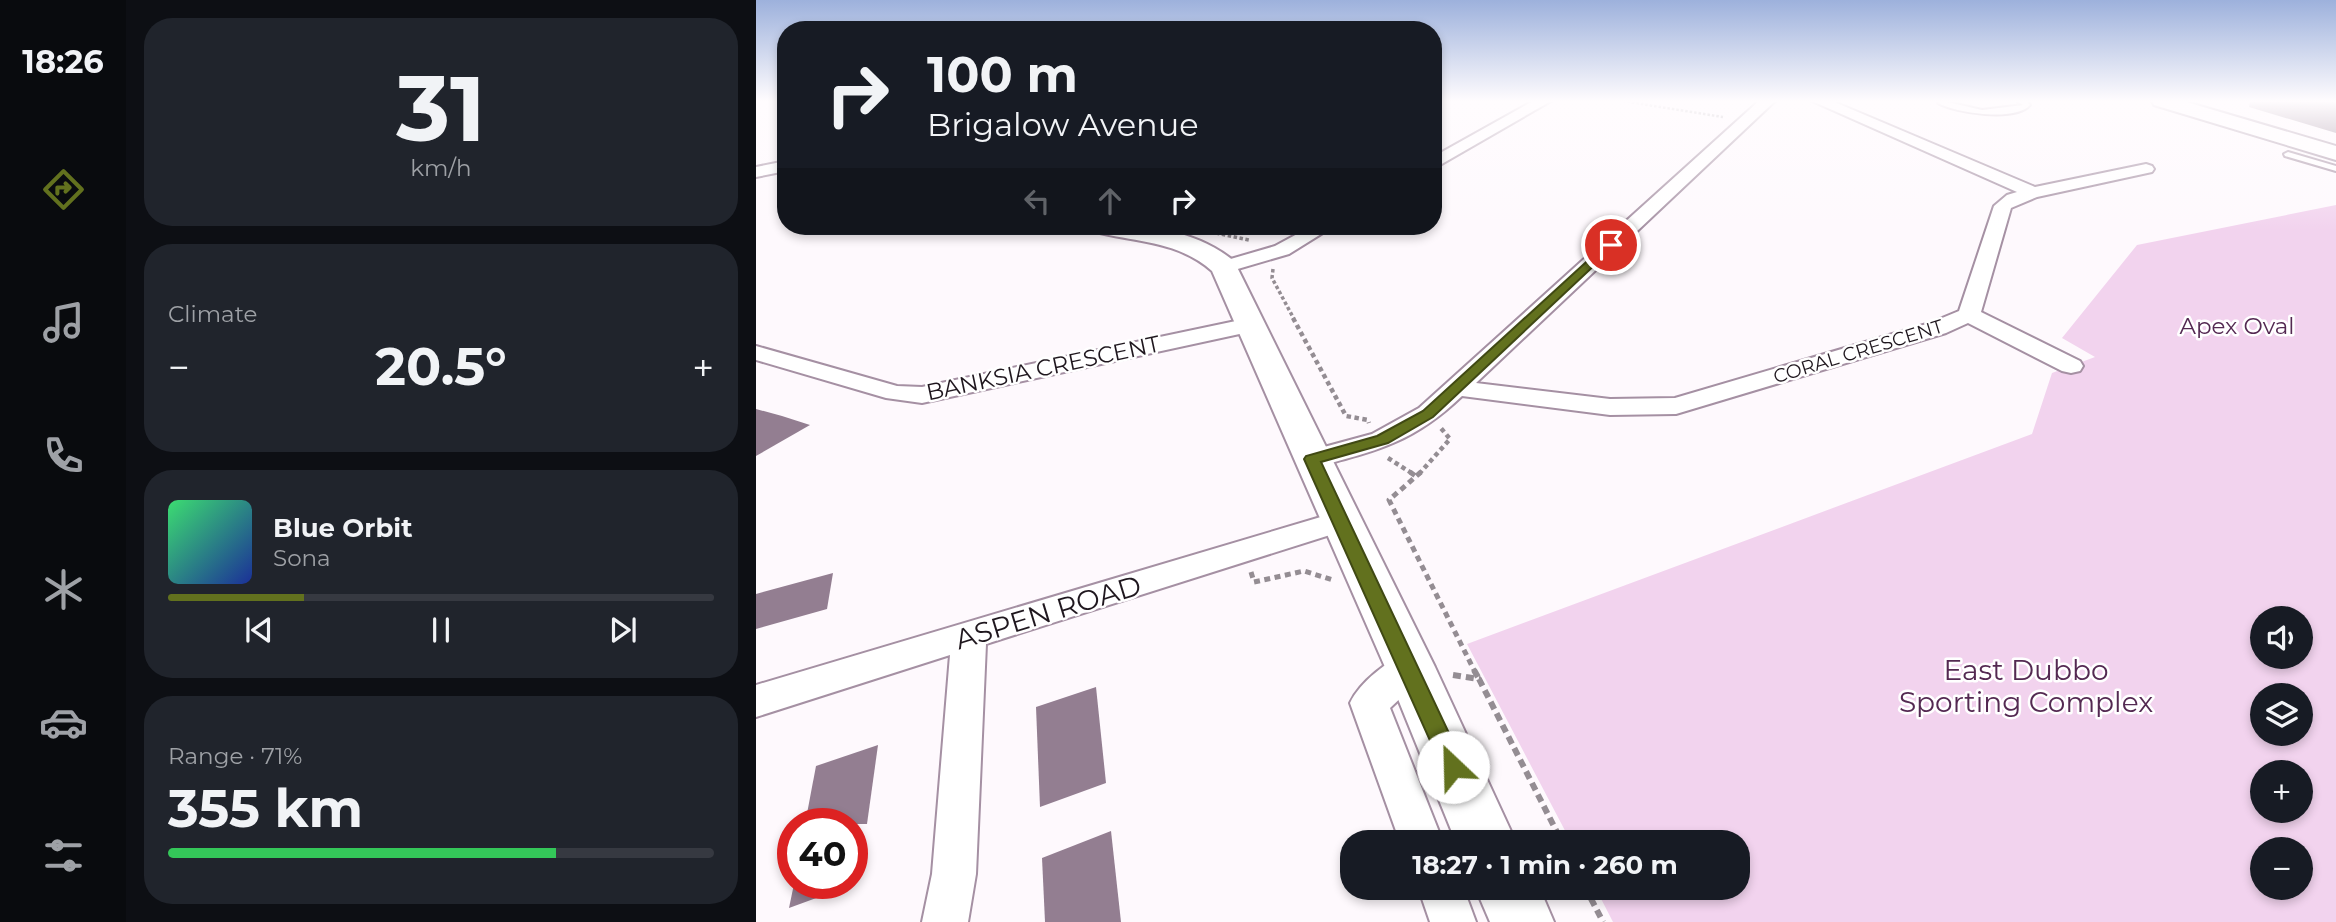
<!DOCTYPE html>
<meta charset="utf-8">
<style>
:root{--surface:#171b24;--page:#20242c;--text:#f1f3f6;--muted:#9ea1a6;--line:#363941;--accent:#62711e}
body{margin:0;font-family:Montserrat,sans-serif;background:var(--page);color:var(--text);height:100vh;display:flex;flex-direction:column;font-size:26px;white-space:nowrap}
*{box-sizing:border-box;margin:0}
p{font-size:23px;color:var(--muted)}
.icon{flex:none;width:38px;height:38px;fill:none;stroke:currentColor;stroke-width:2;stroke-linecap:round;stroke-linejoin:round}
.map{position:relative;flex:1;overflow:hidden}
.panel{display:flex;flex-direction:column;gap:18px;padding:18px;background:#0d0f14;width:630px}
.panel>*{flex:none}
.top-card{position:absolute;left:21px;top:21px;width:665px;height:214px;border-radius:28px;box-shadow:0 4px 10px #0003;background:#171b24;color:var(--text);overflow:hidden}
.tools{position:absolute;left:1494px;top:606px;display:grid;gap:14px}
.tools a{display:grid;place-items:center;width:63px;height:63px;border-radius:50%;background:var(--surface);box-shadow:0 4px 10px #0003;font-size:35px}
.speed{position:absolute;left:21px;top:808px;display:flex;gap:14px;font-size:35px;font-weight:700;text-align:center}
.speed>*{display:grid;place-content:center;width:91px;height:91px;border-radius:50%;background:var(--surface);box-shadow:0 4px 10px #0003;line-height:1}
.speed .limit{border:10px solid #d22;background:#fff;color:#111}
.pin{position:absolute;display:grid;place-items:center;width:60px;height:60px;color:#fff;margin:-30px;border:4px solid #fff;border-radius:50%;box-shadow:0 2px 7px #0007}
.me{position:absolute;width:77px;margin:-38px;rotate:336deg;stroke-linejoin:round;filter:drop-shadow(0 0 5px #0008)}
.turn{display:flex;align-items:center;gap:24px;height:147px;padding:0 35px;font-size:32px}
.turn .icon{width:91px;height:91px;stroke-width:2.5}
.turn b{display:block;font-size:49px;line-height:60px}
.lanes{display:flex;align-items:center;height:66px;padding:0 35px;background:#0003;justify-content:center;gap:35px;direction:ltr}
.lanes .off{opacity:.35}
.big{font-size:52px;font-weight:700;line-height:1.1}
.panel .widget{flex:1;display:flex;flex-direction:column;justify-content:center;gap:10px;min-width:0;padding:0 24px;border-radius:28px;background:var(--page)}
.panel .dial{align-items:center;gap:0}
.dial b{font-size:91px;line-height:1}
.song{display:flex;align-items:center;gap:21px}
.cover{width:84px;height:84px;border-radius:10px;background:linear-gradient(135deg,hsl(140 70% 55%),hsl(230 70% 35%))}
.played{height:7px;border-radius:4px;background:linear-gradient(90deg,var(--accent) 25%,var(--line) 25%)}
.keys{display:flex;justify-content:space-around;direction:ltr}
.heat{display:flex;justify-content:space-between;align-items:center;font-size:38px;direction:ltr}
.charge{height:10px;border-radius:5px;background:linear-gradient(90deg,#34c759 71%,var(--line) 0)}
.trip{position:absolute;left:584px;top:830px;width:410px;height:70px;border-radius:28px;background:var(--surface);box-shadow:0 4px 10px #0003;font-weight:700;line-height:70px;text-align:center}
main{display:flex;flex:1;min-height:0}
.tab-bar{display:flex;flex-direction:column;width:126px;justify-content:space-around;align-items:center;background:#090b0e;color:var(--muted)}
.tab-bar .icon{width:49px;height:49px}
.tab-bar .on{color:var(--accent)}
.tab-bar b{font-size:32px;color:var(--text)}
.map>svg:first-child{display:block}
</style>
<main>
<nav class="tab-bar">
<b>18:26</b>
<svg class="icon on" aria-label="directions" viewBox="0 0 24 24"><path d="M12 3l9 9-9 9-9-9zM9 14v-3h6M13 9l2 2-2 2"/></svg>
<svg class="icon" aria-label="music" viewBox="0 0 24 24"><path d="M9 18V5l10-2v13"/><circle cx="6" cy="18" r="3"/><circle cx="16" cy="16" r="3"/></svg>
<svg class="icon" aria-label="phone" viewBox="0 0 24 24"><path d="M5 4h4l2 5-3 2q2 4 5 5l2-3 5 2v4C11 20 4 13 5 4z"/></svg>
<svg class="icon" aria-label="climate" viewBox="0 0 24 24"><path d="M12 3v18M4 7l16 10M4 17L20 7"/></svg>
<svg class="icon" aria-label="car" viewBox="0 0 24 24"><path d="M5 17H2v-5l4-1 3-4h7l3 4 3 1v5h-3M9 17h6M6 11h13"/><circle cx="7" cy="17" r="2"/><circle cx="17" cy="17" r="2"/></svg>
<svg class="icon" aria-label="filters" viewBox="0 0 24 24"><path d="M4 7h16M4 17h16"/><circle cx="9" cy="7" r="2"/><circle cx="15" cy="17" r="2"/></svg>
</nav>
<section class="panel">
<div class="widget dial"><b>31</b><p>km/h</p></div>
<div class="widget"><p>Climate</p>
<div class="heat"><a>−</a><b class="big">20.5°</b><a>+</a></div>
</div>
<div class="widget">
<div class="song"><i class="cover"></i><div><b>Blue Orbit</b><p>Sona</p></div></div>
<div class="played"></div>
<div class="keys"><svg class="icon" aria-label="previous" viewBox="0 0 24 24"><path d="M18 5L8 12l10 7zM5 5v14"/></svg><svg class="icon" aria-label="pause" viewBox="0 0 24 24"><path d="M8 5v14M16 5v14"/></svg><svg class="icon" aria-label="next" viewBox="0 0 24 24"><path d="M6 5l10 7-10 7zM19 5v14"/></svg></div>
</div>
<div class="widget"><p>Range · 71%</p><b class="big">355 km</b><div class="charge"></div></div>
</section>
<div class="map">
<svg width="1580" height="922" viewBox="0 0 1580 922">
<rect width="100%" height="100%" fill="#fef9fd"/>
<!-- green -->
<path fill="#f2d3ee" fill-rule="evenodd" d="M1580,205V922H857L839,887H982V842H815L711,644L1276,434L1296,373L1339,357L1306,338L1381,245ZM1507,618H1545V656H1507ZM1507,695H1545V733H1507ZM1507,772H1545V810H1507ZM1507,849H1545V887H1507Z"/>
<!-- building -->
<g fill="#937e91">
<polygon points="1494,101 1580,101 1580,133 1493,107"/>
<polygon points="0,409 26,416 54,425 0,456"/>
<polygon points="77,573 71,609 0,629 0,594"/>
<polygon points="340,687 350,783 284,807 280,707"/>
<polygon points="122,745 111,824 49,824 60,766"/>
<polygon points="355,831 365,922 289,922 286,858"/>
<polygon points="38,884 93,884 93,886 33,908"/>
</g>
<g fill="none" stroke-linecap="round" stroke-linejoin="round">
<!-- lane casing -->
<g stroke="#a590a3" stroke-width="4">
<g id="lane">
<path d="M1187,101L1226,110L1267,105L1261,101H1270L1274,105C1259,122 1200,113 1182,103Z"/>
<polygon points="1532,152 1580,166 1580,171 1529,156 1528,154"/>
</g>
</g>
<!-- street casing -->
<g stroke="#a590a3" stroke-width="4">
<g id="street">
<polygon points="777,101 795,101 677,169 677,157"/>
<path d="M1003,101H1019L720,383L854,399L919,398L1174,323L1203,311L1238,206L1251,195L1261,192L1056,101H1076L1279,187L1390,164L1396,166L1398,169L1396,172L1281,197L1255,208L1225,312L1324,361L1327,366L1324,371L1315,373L1306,371L1212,323L1190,333L920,414L854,415L706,396C657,443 620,451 556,468L546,465L542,459L546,453L616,434L663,408Z"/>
<polygon points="30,161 30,171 0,177 0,167"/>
<polygon points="556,226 578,226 533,254 468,273 461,271 458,267 461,263 519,246"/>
<polygon points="494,318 502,320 505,325 502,330 166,403 130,398 0,360 0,346 141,386 166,387"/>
<polygon points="585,511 596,514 600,521 596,528 230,644 220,874 212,922 166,922 176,874 194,655 0,717 0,685"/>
<path d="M654,652L667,657L672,667L667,677L634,708L687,842H644L594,703C604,682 632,660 654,652Z"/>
<polygon points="662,887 707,887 720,922 674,922"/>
</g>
</g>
<!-- secondary casing -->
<g stroke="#a590a3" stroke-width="4">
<g id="secondary">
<path d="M331,226C383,224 436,227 478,261L679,667L760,842H700L629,667L456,271C421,240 377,242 335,231Z"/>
<polygon points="719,887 783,887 798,922 734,922"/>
</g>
</g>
<!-- highway casing -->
<g stroke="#a590a3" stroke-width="4">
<polygon id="highway" points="1396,101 1427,101 1580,146 1580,160 1398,105"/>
</g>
<!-- path-far4 -->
<polyline stroke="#948d93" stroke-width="2.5" stroke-dasharray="2.5 2" stroke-linecap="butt" points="867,101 967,117"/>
<!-- path-far3 -->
<g stroke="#948d93" stroke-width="3.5" stroke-dasharray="3.5 2.5" stroke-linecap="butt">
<polyline points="460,233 493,240"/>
<polyline points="517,269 516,278 538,319"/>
</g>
<!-- path-far2 -->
<g stroke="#948d93" stroke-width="4.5" stroke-dasharray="4.5 3.5" stroke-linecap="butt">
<polyline points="537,318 590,416 612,420 613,423"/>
<polyline points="632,458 657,474"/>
<polyline points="663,474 694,439 684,427"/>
</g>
<!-- path-far1 -->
<g stroke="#948d93" stroke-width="5" stroke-dasharray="6 4.5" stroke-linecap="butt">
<polyline points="654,472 661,477"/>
<polyline points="665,472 633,500 719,672"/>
<polyline points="495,572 498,582 548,571 577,580"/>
</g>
<!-- path -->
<g stroke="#948d93" stroke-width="6" stroke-dasharray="8 5" stroke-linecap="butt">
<polyline points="718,670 723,679"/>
<polyline points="697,675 723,679 806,842"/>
<polyline points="829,887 847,922"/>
</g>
<!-- lane -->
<use href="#lane" fill="#fff" fill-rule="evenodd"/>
<!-- street -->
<use href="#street" fill="#fff" fill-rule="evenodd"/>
<!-- secondary -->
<use href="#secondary" fill="#fff" fill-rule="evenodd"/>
<!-- highway -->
<use href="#highway" fill="#fff" fill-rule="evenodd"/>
</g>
<!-- sky -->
<linearGradient id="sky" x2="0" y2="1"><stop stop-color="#9db1dc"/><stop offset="0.44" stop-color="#fffcfe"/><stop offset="1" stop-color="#fffcfe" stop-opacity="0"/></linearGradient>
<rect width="1580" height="230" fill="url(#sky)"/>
<!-- route -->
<polygon fill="#62711e" stroke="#404914" stroke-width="2" points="851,243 860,245 677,417 632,443 565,462 709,767 705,774 697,777 689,774 548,459 550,456 621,436 667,411"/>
<g text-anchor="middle" stroke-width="5" stroke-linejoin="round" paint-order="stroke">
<!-- far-street labels -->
<g font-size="19" fill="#1f171e" stroke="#fff">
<text transform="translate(1102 351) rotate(-17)" y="7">CORAL CRESCENT</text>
</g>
<!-- park labels -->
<g font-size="23" fill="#542952" stroke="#fff">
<text x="1481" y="334">Apex Oval</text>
</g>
<!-- street labels -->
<g font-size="23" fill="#1f171e" stroke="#fff">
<text transform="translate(287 368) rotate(-12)" y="8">BANKSIA CRESCENT</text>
</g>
<!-- near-street labels -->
<g font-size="28" fill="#1f171e" stroke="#fff">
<text transform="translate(292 612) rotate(-17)" y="10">ASPEN ROAD</text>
</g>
<!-- near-park labels -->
<g font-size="28" fill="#542952" stroke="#fff">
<text x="1270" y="680">East Dubbo<tspan x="1270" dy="32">Sporting Complex</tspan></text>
</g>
</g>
</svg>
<div class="tools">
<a><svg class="icon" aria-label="sound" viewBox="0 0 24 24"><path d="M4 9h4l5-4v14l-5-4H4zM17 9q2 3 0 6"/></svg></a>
<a><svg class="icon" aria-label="layers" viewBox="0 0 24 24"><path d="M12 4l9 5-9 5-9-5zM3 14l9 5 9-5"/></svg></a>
<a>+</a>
<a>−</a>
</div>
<div class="speed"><div class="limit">40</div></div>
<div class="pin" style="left:855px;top:245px;background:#d93025"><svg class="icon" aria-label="arrive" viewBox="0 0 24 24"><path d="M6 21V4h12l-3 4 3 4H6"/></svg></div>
<svg class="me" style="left:697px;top:767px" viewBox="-20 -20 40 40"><circle r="19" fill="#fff"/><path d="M0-13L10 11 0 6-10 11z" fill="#62711e"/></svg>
<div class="trip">18:27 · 1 min · 260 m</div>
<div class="top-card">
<div class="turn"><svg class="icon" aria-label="right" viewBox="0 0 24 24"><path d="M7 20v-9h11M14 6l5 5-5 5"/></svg><div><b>100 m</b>Brigalow Avenue</div></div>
<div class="lanes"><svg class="icon off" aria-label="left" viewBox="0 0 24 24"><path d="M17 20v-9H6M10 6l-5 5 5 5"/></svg><svg class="icon off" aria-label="ahead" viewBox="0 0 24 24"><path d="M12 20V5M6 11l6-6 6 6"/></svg><svg class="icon" aria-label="right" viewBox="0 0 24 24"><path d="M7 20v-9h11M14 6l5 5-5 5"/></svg></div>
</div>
</div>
</main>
